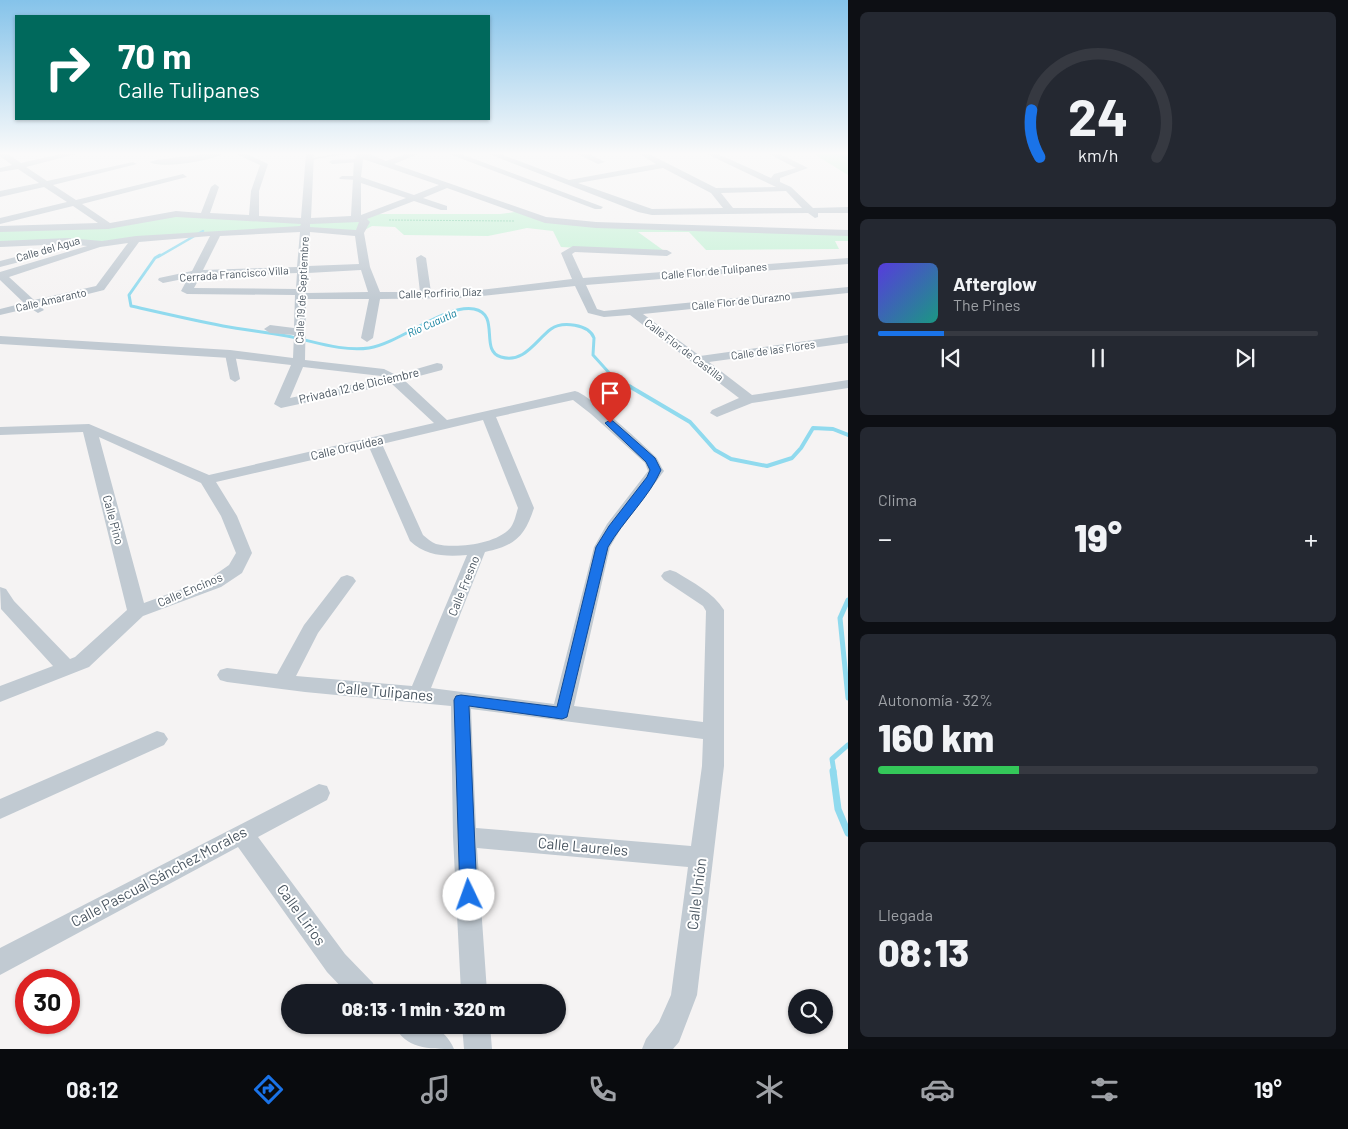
<!DOCTYPE html>
<html lang="es">
<meta charset="utf-8">
<style>
:root{--surface:#171b24;--page:#242831;--text:#f1f3f6;--muted:#9ea1a6;--line:#363941;--accent:#1a73e8}
body{margin:0;font-family:Barlow,sans-serif;background:var(--page);color:var(--text);height:100vh;display:flex;flex-direction:column;font-size:19px;white-space:nowrap}
*{box-sizing:border-box;margin:0}
p{font-size:16px;color:var(--muted)}
.icon{flex:none;width:28px;height:28px;fill:none;stroke:currentColor;stroke-width:2;stroke-linecap:round;stroke-linejoin:round}
.map{position:relative;flex:1;overflow:hidden}
.details{display:flex;flex-direction:column;gap:12px;padding:12px;background:#0d0f14;width:500px}
.details>*{flex:none}
.hud{position:absolute;left:15px;top:15px;width:475px;height:105px;border-radius:0px;box-shadow:0 1px 4px #0004;background:#00695c;color:#fff;overflow:hidden}
.tools{position:absolute;left:788px;top:989px;display:grid;gap:10px}
.tools a{display:grid;place-items:center;width:45px;height:45px;border-radius:50%;background:var(--surface);box-shadow:0 1px 4px #0004;font-size:25px}
.speed{position:absolute;left:15px;top:969px;display:flex;gap:10px;font-size:25px;font-weight:700;text-align:center}
.speed>*{display:grid;place-content:center;width:65px;height:65px;border-radius:50%;background:var(--surface);box-shadow:0 1px 4px #0004;line-height:1}
.speed .limit{border:8px solid #d22;background:#fff;color:#111}
.pin{position:absolute;display:grid;place-items:center;width:42px;height:42px;color:#fff;margin:-51px -21px;border-radius:50% 50% 50% 0;rotate:-45deg;box-shadow:0 0 5px #0007}
.pin .icon{rotate:45deg}
.me{position:absolute;width:55px;margin:-28px;rotate:357deg;stroke-linejoin:round;filter:drop-shadow(0 0 4px #0008)}
.turn{display:flex;align-items:center;gap:18px;height:105px;padding:0 20px;font-size:22px}
.turn .icon{width:65px;height:65px;stroke-width:2.5}
.turn b{display:block;font-size:35px;line-height:42px}
.big{font-size:38px;font-weight:800;line-height:1.1}
.details .tile{flex:1;display:flex;flex-direction:column;justify-content:center;gap:8px;min-width:0;padding:0 18px;border-radius:8px;background:var(--page)}
.details .dial{align-items:center;gap:0}
.dial svg{height:130px;overflow:visible;fill:none;stroke:var(--line);stroke-width:7;stroke-linecap:round;text-anchor:middle}
.dial text{fill:var(--text);stroke:none}
.song{display:flex;align-items:center;gap:15px}
.cover{width:60px;height:60px;border-radius:8px;background:linear-gradient(135deg,hsl(250 70% 55%),hsl(170 70% 35%))}
.played{height:5px;border-radius:2px;background:linear-gradient(90deg,var(--accent) 15%,var(--line) 15%)}
.keys{display:flex;justify-content:space-around;direction:ltr}
.heat{display:flex;justify-content:space-between;align-items:center;font-size:28px;direction:ltr}
.charge{height:8px;border-radius:4px;background:linear-gradient(90deg,#34c759 32%,var(--line) 0)}
.trip{position:absolute;left:281px;top:984px;width:285px;height:50px;border-radius:25px;background:var(--surface);box-shadow:0 1px 4px #0004;font-weight:800;line-height:50px;text-align:center}
.tabs{display:flex;height:80px;justify-content:space-around;align-items:center;background:#090b0e;color:var(--muted)}
.tabs .icon{width:35px;height:35px}
.tabs .current{color:var(--accent)}
.tabs b{font-size:22px;color:var(--text)}
main{display:flex;flex:1;min-height:0}
.map>svg:first-child{display:block}
</style>
<main>
<div class="map">
<svg width="848" height="1049" viewBox="0 0 848 1049">
<rect width="100%" height="100%" fill="#f5f3f3"/>
<!-- green -->
<g fill="#c3f1d5">
<polygon points="814,154 848,154 848,175"/>
<polygon points="522,211 545,220 571,222 848,233 848,241 835,241 839,249 706,250 689,232 638,232 667,253 561,247 553,231 527,228 488,236 404,235 395,227 372,226 359,233 304,229 116,241 0,244 0,229 85,228 157,216 305,221 374,214 500,214"/>
</g>
<g fill="none" stroke-linecap="round" stroke-linejoin="round">
<!-- stream-far4 -->
<polyline stroke="#90daee" stroke-width="2.5" points="158,257 203,231"/>
<!-- stream-far3 -->
<path stroke="#90daee" stroke-width="3" d="M160,255L155,258L129,295L131,306C162,313 192,320 223,326C244,330 266,332 287,336C313,341 342,352 369,348C400,343 445,304 474,309C501,314 479,351 501,357C524,364 536,340 551,329C562,321 589,324 594,338L593,355L612,376L631,387"/>
<!-- stream-far2 -->
<polyline stroke="#90daee" stroke-width="4" points="629,386 690,422 715,450 731,459 767,466 792,458 801,448 813,428 833,429 848,435"/>
<!-- stream-far1 -->
<g stroke="#90daee" stroke-width="5">
<polyline points="848,600 840,618 848,698"/>
<polyline points="834,772 832,759 848,745"/>
</g>
<!-- stream -->
<polyline stroke="#90daee" stroke-width="7" points="833,771 838,809 848,833"/>
<!-- river -->
<polygon fill="#90daee" fill-rule="evenodd" points="836,154 848,154 848,161"/>
<!-- path -->
<polyline stroke="#7ad0a6" stroke-width="1" stroke-dasharray="2 1" stroke-linecap="butt" points="389,220 514,221"/>
<!-- service -->
<polygon fill="#c1cad2" fill-rule="evenodd" points="334,154 346,154 310,160 308,159"/>
<!-- pedestrian -->
<g fill="#c1cad2" fill-rule="evenodd">
<polygon points="358,159 361,161 360,162 332,164 329,162 332,160"/>
<polygon points="342,176 358,176 361,178 358,180 340,179 339,178"/>
<polygon points="230,351 235,354 240,379 235,382 230,379 225,354"/>
</g>
<!-- minor -->
<g fill="#c1cad2" fill-rule="evenodd">
<path d="M0,154H8L21,163L60,154H76L26,167L47,181L133,162L137,164L53,185L76,200L183,174L187,177L82,204L110,223L176,211L201,213L211,187L215,184L219,187L210,213L249,215L251,191L260,165L236,154H247L268,164L259,191V216L301,218L306,154H314L311,218L351,216L354,160L357,156L354,154H370L386,161L406,154H418L394,164L546,217L596,222L848,230V236L596,228L545,223L447,188L423,198L447,206V210H441L414,201L367,219L370,222L364,233L370,267L380,292H420L416,258L421,255L426,258L431,292H463L572,279L561,253L573,246L667,250L672,253L667,256L575,252L572,254L583,278L848,258V264L586,285L597,309L604,311L848,287V293L643,314L700,356L848,335V343L709,362L752,395L848,380V388L752,403L717,417L710,413L712,410L739,398L630,315L604,317L588,313L575,286L463,298L380,299L373,338L367,342L361,338L369,299H306L305,360L384,369L396,375L437,363L442,364L443,367L442,370L404,380L447,420L575,391C589,394 644,445 656,457C659,461 661,467 664,471L620,530L610,547L574,706L703,722L706,611L703,606L664,580L661,576L664,572L670,570L676,572C693,583 713,592 724,610V766L697,995L679,1042L673,1049H642L646,1039L659,1022L671,995L688,867L477,848L487,992H461L453,837L451,706L305,692L227,682L220,680L217,675L220,670L227,668L277,674L304,625L341,577L347,575L353,577L356,581L318,633L296,676L412,686L467,555C446,557 426,556 410,541L369,447L216,482L237,516L252,553L242,573L221,587L143,616L89,667L0,702V686L53,666L1,609L0,587L6,589L14,601L70,659L75,657L127,610L83,432L0,435V427L89,424L209,475L434,423L392,384L281,408L274,404L291,365L230,358L0,344V336L230,350L293,358L294,335L270,333L264,329L270,325L294,328L295,295L187,294L181,291L188,278L163,283L158,280L159,278L192,271L210,236L139,242L104,290L40,306L44,310L38,313L30,308L0,315V309L24,303L0,280V272L87,246L68,244L0,247V241L68,238L102,241L136,236L300,226L301,224L176,217L108,229L0,232V226L98,223L73,206L0,224V218L67,202L44,187L0,197V191L39,183L18,169L0,172V168L12,165L0,156ZM363,159L439,185L414,195L361,177ZM361,183L406,198L361,215ZM359,222L356,230L310,227V224ZM300,232L297,267L203,270L220,236ZM310,232L355,236L359,264L308,266ZM128,243L96,286L34,300L9,277L100,247ZM361,270L368,292L307,293L308,273ZM297,273L296,289L194,288L200,277ZM303,367L381,376L383,378L290,398ZM573,400L591,414L645,463L648,471L607,524L594,547L554,704L431,688L485,552C515,546 525,536 534,508L496,417ZM483,420L518,508C516,514 515,521 511,527C498,544 456,549 436,544C431,542 427,538 423,535L382,444ZM99,437L201,483L221,516L236,553L229,565L209,579L144,603ZM471,709L703,739L702,766L691,846L476,828Z"/>
<path d="M204,154H222C212,161 159,169 150,162C154,159 194,156 204,154Z"/>
<polygon points="449,154 461,154 603,207 601,209 595,209"/>
<path d="M489,154H501L569,180L656,164L639,154H649L716,188L776,187L707,154H718L771,178L774,174L796,168L769,154H780L808,168L780,178V182L791,187L813,208L848,207V213H818V217L815,218L808,213L652,215L638,212ZM663,168L711,193L723,208L652,209L578,183ZM786,191L802,208H733L721,193Z"/>
<polygon points="577,154 589,154 605,162 598,164"/>
<polygon points="31,253 36,256 35,258 0,267 0,261"/>
<polygon points="157,731 164,733 168,739 164,745 0,819 0,799"/>
<polygon points="319,784 327,786 330,793 327,800 258,837 345,954 373,983 377,992 346,992 327,972 238,847 0,975 0,948"/>
<path d="M394,1025C420,1025 442,1021 454,1049C428,1049 406,1049 394,1025Z"/>
<polygon points="462,1025 490,1025 492,1049 464,1049"/>
</g>
</g>
<!-- sky -->
<linearGradient id="sky" x2="0" y2="1"><stop stop-color="#85c3ea"/><stop offset="0.51" stop-color="#fafafa"/><stop offset="1" stop-color="#fafafa" stop-opacity="0"/></linearGradient>
<rect width="848" height="301" fill="url(#sky)"/>
<!-- route -->
<path fill="#1a73e8" stroke="#114b97" d="M610,420L613,421L655,458L661,470C650,496 623,521 608,547L567,717L562,719L469,706L477,895L475,901L469,903L463,901L460,895L454,700L456,696L461,695L557,707L596,547L609,526L647,477L650,470L646,462L607,425L605,423Z"/>
<g text-anchor="middle" stroke-width="4" stroke-linejoin="round" paint-order="stroke">
<!-- far-street labels -->
<g font-size="11" fill="#4a5661" stroke="#fff">
<text transform="translate(48 249) rotate(-16)" y="4">Calle del Agua</text>
<text transform="translate(714 271) rotate(-5)" y="4">Calle Flor de Tulipanes</text>
<text transform="translate(234 274) rotate(-4)" y="4">Cerrada Francisco Villa</text>
<text transform="translate(302 290) rotate(-87)" y="4">Calle 19 de Septiembre</text>
<text transform="translate(440 293) rotate(-2)" y="4">Calle Porfirio Díaz</text>
<text transform="translate(51 300) rotate(-13)" y="4">Calle Amaranto</text>
<text transform="translate(741 301) rotate(-6)" y="4">Calle Flor de Durazno</text>
<text transform="translate(684 350) rotate(37)" y="4">Calle Flor de Castilla</text>
<text transform="translate(773 350) rotate(-8)" y="4">Calle de las Flores</text>
</g>
<!-- far-water labels -->
<g font-size="11" font-style="italic" fill="#0c7c9b" stroke="#fff">
<text transform="translate(432 323) rotate(-24)" y="4">Río Cuautla</text>
</g>
<!-- street labels -->
<g font-size="12" fill="#4a5661" stroke="#fff">
<text transform="translate(359 386) rotate(-13)" y="4">Privada 12 de Diciembre</text>
<text transform="translate(347 448) rotate(-13)" y="4">Calle Orquídea</text>
<text transform="translate(113 520) rotate(75)" y="4">Calle Pino</text>
<text transform="translate(464 586) rotate(-68)" y="4">Calle Fresno</text>
<text transform="translate(190 590) rotate(-23)" y="4">Calle Encinos</text>
</g>
<!-- near-street labels -->
<g font-size="15" fill="#4a5661" stroke="#fff">
<text transform="translate(385 692) rotate(5)" y="5">Calle Tulipanes</text>
<text transform="translate(583 847) rotate(5)" y="5">Calle Laureles</text>
<text transform="translate(159 877) rotate(-28)" y="5">Calle Pascual Sánchez Morales</text>
<text transform="translate(697 894) rotate(-83)" y="5">Calle Unión</text>
<text transform="translate(301 915) rotate(54)" y="5">Calle Lirios</text>
</g>
</g>
</svg>
<div class="tools">
<a><svg class="icon" aria-label="search" viewBox="0 0 24 24"><circle cx="10" cy="10" r="6"/><path d="M15 15l6 6"/></svg></a>
</div>
<div class="speed"><div class="limit">30</div></div>
<div class="pin" style="left:610px;top:423px;background:#d93025"><svg class="icon" aria-label="arrive" viewBox="0 0 24 24"><path d="M6 21V4h12l-3 4 3 4H6"/></svg></div>
<svg class="me" style="left:469px;top:895px" viewBox="-20 -20 40 40"><circle r="19" fill="#fff"/><path d="M0-13L10 11 0 6-10 11z" fill="#1a73e8"/></svg>
<div class="trip">08:13 · 1 min · 320 m</div>
<div class="hud">
<div class="turn"><svg class="icon" aria-label="right" viewBox="0 0 24 24"><path d="M7 20v-9h11M14 6l5 5-5 5"/></svg><div><b>70 m</b>Calle Tulipanes</div></div>
</div>
</div>
<section class="details">
<div class="tile dial"><svg viewBox="0 0 100 80">
<path d="M14 69A42 42 0 1 1 86 69"/>
<path d="M14 69A42 42 0 0 1 9 40" stroke="#1a73e8"/>
<text x="50" y="56" font-size="32" font-weight="700">24</text>
<text x="50" y="72" font-size="11">km/h</text>
</svg></div>
<div class="tile">
<div class="song"><i class="cover"></i><div><b>Afterglow</b><p>The Pines</p></div></div>
<div class="played"></div>
<div class="keys"><svg class="icon" aria-label="previous" viewBox="0 0 24 24"><path d="M18 5L8 12l10 7zM5 5v14"/></svg><svg class="icon" aria-label="pause" viewBox="0 0 24 24"><path d="M8 5v14M16 5v14"/></svg><svg class="icon" aria-label="next" viewBox="0 0 24 24"><path d="M6 5l10 7-10 7zM19 5v14"/></svg></div>
</div>
<div class="tile"><p>Clima</p>
<div class="heat"><a>−</a><b class="big">19°</b><a>+</a></div>
</div>
<div class="tile"><p>Autonomía · 32%</p><b class="big">160 km</b><div class="charge"></div></div>
<div class="tile"><p>Llegada</p><b class="big">08:13</b></div>
</section>
</main>
<nav class="tabs">
<b>08:12</b>
<svg class="icon current" aria-label="directions" viewBox="0 0 24 24"><path d="M12 3l9 9-9 9-9-9zM9 14v-3h6M13 9l2 2-2 2"/></svg>
<svg class="icon" aria-label="music" viewBox="0 0 24 24"><path d="M9 18V5l10-2v13"/><circle cx="6" cy="18" r="3"/><circle cx="16" cy="16" r="3"/></svg>
<svg class="icon" aria-label="phone" viewBox="0 0 24 24"><path d="M5 4h4l2 5-3 2q2 4 5 5l2-3 5 2v4C11 20 4 13 5 4z"/></svg>
<svg class="icon" aria-label="climate" viewBox="0 0 24 24"><path d="M12 3v18M4 7l16 10M4 17L20 7"/></svg>
<svg class="icon" aria-label="car" viewBox="0 0 24 24"><path d="M5 17H2v-5l4-1 3-4h7l3 4 3 1v5h-3M9 17h6M6 11h13"/><circle cx="7" cy="17" r="2"/><circle cx="17" cy="17" r="2"/></svg>
<svg class="icon" aria-label="filters" viewBox="0 0 24 24"><path d="M4 7h16M4 17h16"/><circle cx="9" cy="7" r="2"/><circle cx="15" cy="17" r="2"/></svg>
<b>19°</b>
</nav>
